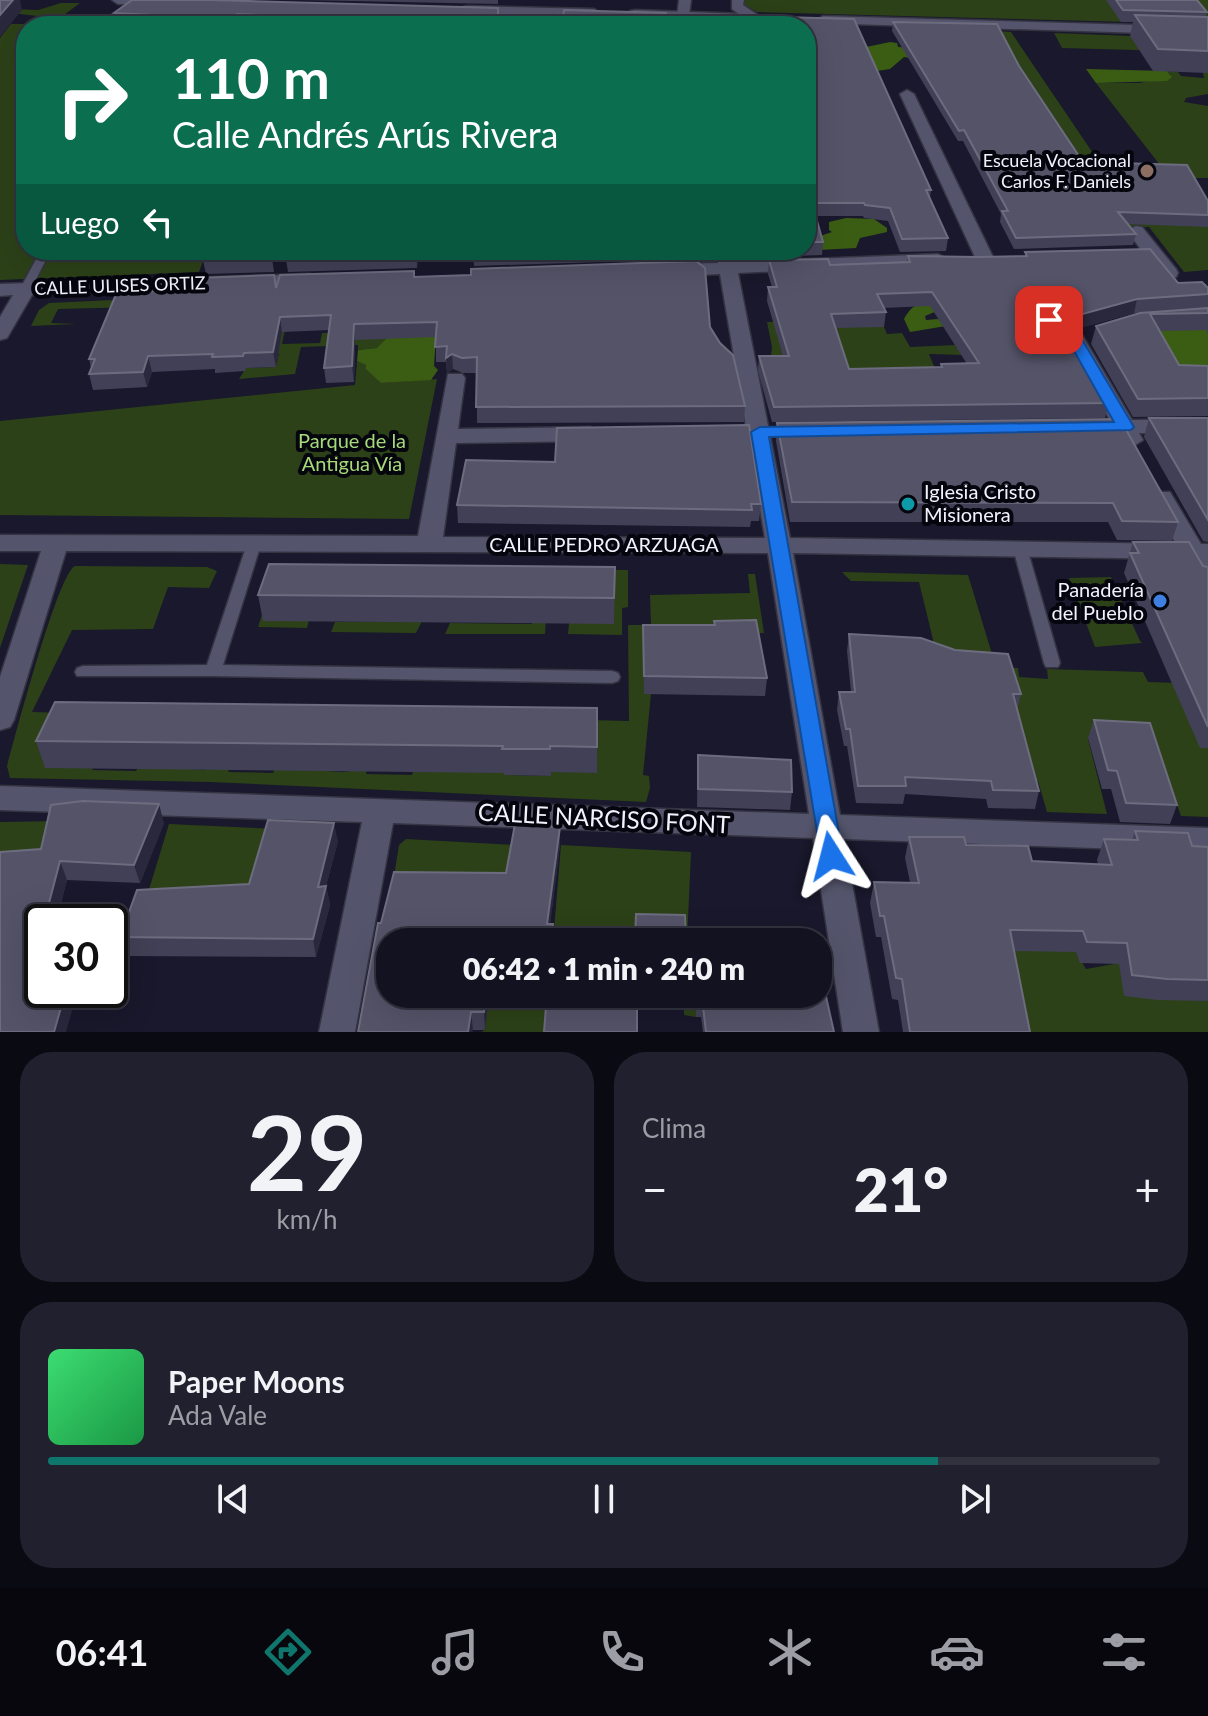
<!DOCTYPE html>
<html lang="es">
<meta charset="utf-8">
<style>
:root{--surface:#131221;--page:#20202e;--text:#f1f3f6;--muted:#9d9ea5;--line:#32323f;--accent:#0f766e}
body{margin:0;font-family:Lato,sans-serif;background:var(--page);color:var(--text);height:100vh;display:flex;flex-direction:column;font-size:30px;white-space:nowrap}
*{box-sizing:border-box;margin:0}
p{font-size:26px;color:var(--muted)}
.icon{flex:none;width:44px;height:44px;fill:none;stroke:currentColor;stroke-width:2;stroke-linecap:round;stroke-linejoin:round}
.map{position:relative;height:1032px;overflow:hidden}
.sheet{display:flex;flex-direction:column;gap:20px;padding:20px;background:#0a0a12;flex:1}
.sheet>*{flex:none}
.guide{position:absolute;left:16px;top:16px;width:800px;height:244px;border-radius:32px;box-shadow:0 8px 32px #0002,0 0 0 2px var(--line);background:#0b6e4f;color:#fff;overflow:hidden}
.speed{position:absolute;left:24px;top:904px;display:flex;gap:16px;font-size:40px;font-weight:700;text-align:center}
.speed>*{display:grid;place-content:center;width:104px;height:104px;border-radius:50%;background:var(--surface);box-shadow:0 8px 32px #0002,0 0 0 2px var(--line);line-height:1}
.speed .limit{border:4px solid #111;border-radius:12px;background:#fff;color:#111}
.pin{position:absolute;display:grid;place-items:center;width:68px;height:68px;color:#fff;margin:-34px;border-radius:16px;box-shadow:0 4px 12px #0006}
.me{position:absolute;width:88px;margin:-44px;rotate:351deg;stroke-linejoin:round;filter:drop-shadow(0 0 6px #0008)}
.turn{display:flex;align-items:center;gap:28px;height:168px;padding:0 24px;font-size:36px}
.turn .icon{width:104px;height:104px;stroke-width:2.5}
.turn b{display:block;font-size:56px;line-height:68px}
.then{display:flex;align-items:center;height:76px;padding:0 24px;background:#0003;gap:16px;font-size:30px}
.big{font-size:60px;font-weight:800;line-height:1.1}
.sheet .tile{flex:1;display:flex;flex-direction:column;justify-content:center;gap:12px;min-width:0;padding:0 28px;border-radius:32px;background:var(--page)}
.sheet .dial{align-items:center;gap:0}
.dial b{font-size:104px;line-height:1}
.song{display:flex;align-items:center;gap:24px}
.cover{width:96px;height:96px;border-radius:12px;background:linear-gradient(135deg,hsl(140 70% 55%),hsl(140 70% 35%))}
.played{height:8px;border-radius:4px;background:linear-gradient(90deg,var(--accent) 80%,var(--line) 80%)}
.keys{display:flex;justify-content:space-around;direction:ltr}
.heat{display:flex;justify-content:space-between;align-items:center;font-size:44px;direction:ltr}
.sheet .tiles{flex:1;display:grid;gap:20px;grid-template-columns:1fr 1fr}
.tile:last-child{grid-column:span 2}
.trip{position:absolute;left:376px;top:928px;width:456px;height:80px;border-radius:32px;background:var(--surface);box-shadow:0 8px 32px #0002,0 0 0 2px var(--line);font-weight:800;line-height:80px;text-align:center}
.dock{display:flex;height:128px;justify-content:space-around;align-items:center;background:#08070d;color:var(--muted)}
.dock .icon{width:56px;height:56px}
.dock .selected{color:var(--accent)}
.dock b{font-size:36px;color:var(--text)}
.map>svg:first-child{display:block}
</style>
<div class="map">
<svg width="1208" height="1032" viewBox="0 0 1208 1032">
<rect width="100%" height="100%" fill="#19182c"/>
<!-- green -->
<g fill="#2c4118">
<polygon points="742,0 1208,0 1208,24 757,12 741,4"/>
<polygon points="61,3 80,3 49,26 26,26 26,250 207,250 199,272 0,280 0,38 11,24 25,24 37,16 3,12 8,9 38,10"/>
<polygon points="996,31 1011,32 1101,165 1208,227 1208,270 1184,272 1149,227 1120,228"/>
<polygon points="1054,33 1208,39 1208,52 1062,48"/>
<polygon points="1167,71 1178,72 1181,76 1204,78 1203,72 1208,72 1208,94 1186,98 1184,102 1208,106 1208,178 1185,178 1160,165 1096,83 1140,83 1171,75"/>
<polygon points="157,298 138,307 58,309 51,323 77,324 31,326 39,310 49,303"/>
<polygon points="810,321 884,327 887,334 902,333 910,347 955,345 962,355 929,354 951,407 769,371 772,347 767,322"/>
<polygon points="286,325 282,344 320,343 322,333 398,334 377,348 358,350 358,345 301,347 295,374 239,379 246,368 276,367 279,353 195,350"/>
<polygon points="357,361 367,365 381,383 437,379 409,519 0,515 0,421 355,385"/>
<polygon points="0,564 28,565 0,648"/>
<path d="M75,566L207,567L217,571L209,588L168,587L153,629L72,630L32,712L126,715L92,770L136,771L139,766L206,770L208,766L230,767L228,772L273,773L275,768L343,772L367,769L366,774L412,775L414,769L437,772L505,770V775L550,776L551,770L597,773L549,719L629,721L628,625H651L650,595L750,593L748,574H755L764,633L652,636L644,694H651L643,775L649,776L650,788L646,802L210,782L10,778L7,766C15,737 58,573 75,566Z"/>
<polygon points="287,566 628,570 628,607 622,608 622,635 568,634 569,623 310,616 307,628 258,627 270,589"/>
<polygon points="842,572 968,575 996,667 1018,668 1019,677 1048,679 1047,669 1143,672 1148,682 1208,684 1208,817 1181,816 1160,757 1088,739 1107,814 1047,812 1038,781 1027,781 936,652 919,582 851,581"/>
<polygon points="1111,577 1140,641 1142,643 1095,647 1069,578"/>
<polygon points="412,617 424,617 416,633 331,632 335,622 410,622"/>
<polygon points="533,618 546,618 545,634 445,634 450,623 532,624"/>
<polygon points="59,821 51,855 0,871 0,822"/>
<polygon points="169,824 277,829 256,893 143,909"/>
<polygon points="406,839 516,845 508,888 392,889 399,845"/>
<polygon points="561,845 691,852 687,942 636,923 635,942 553,942"/>
<polygon points="967,937 1076,952 1086,969 1114,964 1109,944 1192,1000 1208,1001 1208,1032 1019,1032"/>
<polygon points="489,994 696,994 696,1017 684,1015 684,997 632,995 547,1032 481,1032 485,1030"/>
</g>
<!-- forest -->
<g fill="#3b5d13">
<polygon points="890,42 897,43 898,47 913,48 923,60 904,57 890,69 877,71 866,47"/>
<polygon points="1086,69 1167,71 1172,77 1167,81 1096,83"/>
<polygon points="874,219 887,228 887,232 860,238 856,248 819,250 817,237 832,232 829,230 829,222 846,218"/>
<path d="M928,302L937,311L925,316L926,320L938,319L946,326L910,332L904,319C911,307 914,305 928,302Z"/>
<polygon points="1208,319 1208,388 1153,346 1143,331"/>
<polygon points="436,336 434,366 438,370 431,380 381,383 366,369 366,365 357,361 358,350 377,348 387,338"/>
</g>
<g fill="none" stroke-linecap="round" stroke-linejoin="round">
<!-- lane casing -->
<g stroke="#343443" stroke-width="3">
<g id="lane">
<polygon points="41,250 51,250 30,291 22,291 20,289"/>
<polygon points="254,540 261,544 223,665 612,671 618,673 620,677 618,681 612,683 213,676 77,676 75,672 77,668 83,666 207,665 247,544"/>
<polygon points="1020,544 1027,548 1060,663 1058,667 1046,667 1044,663 1013,548"/>
</g>
</g>
<!-- street casing -->
<g stroke="#343443" stroke-width="3">
<g id="street">
<polygon points="679,0 691,0 689,16 697,26 683,26 677,16"/>
<polygon points="732,0 744,0 743,5 758,15 758,21 748,21 732,9"/>
<polygon points="907,90 914,94 993,257 990,261 984,262 975,257 900,94"/>
<polygon points="1136,226 1142,227 1176,269 1178,273 1176,277 1162,277 1130,235 1127,231"/>
<polygon points="716,250 734,250 736,262 938,254 947,259 938,264 738,273 790,538 1176,544 1150,497 1154,492 1170,492 1201,544 1208,544 1208,586 1199,584 1185,559 793,553 840,815 1208,828 1208,852 844,839 879,1032 843,1032 813,838 393,823 355,1032 319,1032 362,822 0,810 0,786 809,814 768,553 66,551 14,720 10,727 0,730 0,677 41,551 0,551 0,535 418,536 448,374 462,374 465,378 458,429 590,427 601,434 590,441 456,443 443,537 765,538 720,274 675,276 666,270 675,264 718,263"/>
<polygon points="310,274 319,280 317,284 32,295 7,338 0,340 0,317 13,295 0,296 0,284"/>
<polygon points="1049,314 1056,316 1065,328 1082,335 1132,420 1208,419 1208,433 1139,433 1143,440 1132,447 1124,445 1117,433 1086,432 1083,427 1086,422 1110,420 1067,343 1051,336 1039,320"/>
</g>
</g>
<!-- secondary casing -->
<g stroke="#343443" stroke-width="3">
<g id="secondary">
<polygon points="112,0 168,0 168,1 162,5 118,4"/>
<polygon points="467,6 594,9 600,13 594,17 463,13 463,7"/>
<polygon points="635,10 746,14 752,18 746,22 630,17 630,11"/>
<polygon points="823,16 1208,27 1208,35 818,23 817,20"/>
</g>
</g>
<!-- lane -->
<use href="#lane" fill="#54546c" fill-rule="evenodd"/>
<!-- street -->
<use href="#street" fill="#54546c" fill-rule="evenodd"/>
<!-- secondary -->
<use href="#secondary" fill="#54546c" fill-rule="evenodd"/>
</g>
<!-- wall -->
<g fill="#414056" fill-rule="evenodd">
<polygon points="300,0 498,0 498,4"/>
<polygon points="1106,0 1197,0 1207,12 1206,17 1208,17 1208,73 1153,71 1130,36 1133,22 1121,22"/>
<polygon points="498,8 499,26 284,26 238,24 236,26 180,26 116,22 114,13"/>
<polygon points="893,22 1019,66 1083,162 1208,201 1208,227 1127,224 1136,234 1133,245 1014,249 1000,222 1001,214 963,141 958,141 892,31"/>
<polygon points="806,26 931,190 930,197 948,238 946,251 900,252 888,221 864,218 863,216 816,216 823,242 822,255 763,257 761,250 806,250"/>
<polygon points="271,250 274,272 206,274 202,256"/>
<polygon points="286,250 419,250 417,268 288,272 285,253"/>
<polygon points="473,250 691,250 691,259 474,266"/>
<path d="M1025,252L1178,283L1208,288V308L1134,313L1076,329L1067,325L1056,313L1044,314L1109,403L1105,418L772,422L758,371L759,356H783L767,301L768,287H772L768,274L769,260L830,265L907,262L908,256L979,257L1025,256ZM930,306L967,364H941V367L849,369L836,328L884,327L886,312L883,308Z"/>
<polygon points="415,277 710,327 745,406 744,422 477,423 477,373 463,373 453,369 447,373 446,362 436,362 436,337 355,340 354,382 326,383 324,368 329,330 282,332 276,367 246,368 245,371 215,373 215,369 152,372 147,387 93,390 89,374 91,368 89,359 276,288"/>
<polygon points="1208,308 1208,334 1206,330 1160,331 1179,365 1208,366 1208,416 1133,417 1091,344 1096,326 1140,313"/>
<polygon points="1149,418 1208,418 1208,542 1203,541 1144,437"/>
<polygon points="1120,419 1178,522 1172,541 1117,540 1108,522 790,522 776,441 777,423"/>
<polygon points="555,462 761,504 759,521 751,521 750,527 458,523 457,505"/>
<polygon points="1133,542 1208,567 1208,748 1200,748 1124,573"/>
<polygon points="615,567 614,624 263,621 258,595"/>
<polygon points="714,621 767,678 765,696 644,694 643,625 714,625"/>
<polygon points="849,634 1021,694 1017,710 1039,791 1035,809 988,808 986,799 905,794 903,804 856,803 847,746 844,746 837,710 839,692 851,692 847,651"/>
<polygon points="597,708 597,773 551,772 551,776 504,775 504,773 45,768 36,741"/>
<polygon points="1094,720 1177,805 1170,824 1120,822 1111,789 1102,789 1088,738"/>
<polygon points="698,755 792,792 790,810 697,807"/>
<polygon points="164,823 140,883 67,880 56,922 42,922 0,1032 41,849"/>
<polygon points="515,824 560,827 560,845 550,924 553,924 553,942 390,942 390,994 489,994 485,1030 473,1030 472,1032 358,1032 378,923 381,923 394,872 506,873"/>
<polygon points="1135,831 1192,846 1208,847 1208,1001 1158,1000 1124,996 1119,964 1080,963 1076,952 1014,951 1030,1032 903,1032 898,1000 892,999 881,937 876,937 870,903 874,882 910,882 905,858 909,837 966,845 1032,861 1098,864 1097,860 1104,839 1132,840"/>
<polygon points="338,841 326,886 330,905 316,957 127,956 120,937 249,884"/>
<polygon points="636,914 685,915 686,942 635,942"/>
<polygon points="696,994 818,994 834,1032 703,1032 701,1017 696,1017"/>
</g>
<!-- shaded-wall -->
<g fill="#29283d">
<polygon points="13,0 20,0 22,10 0,37 0,15"/>
<polygon points="237,14 238,24 236,26 233,26 232,19"/>
<polygon points="404,16 404,26 398,26"/>
<polygon points="416,250 419,250 417,268"/>
<polygon points="1137,299 1134,313 1076,329 1079,315"/>
<polygon points="280,317 282,332 276,367 273,352"/>
<polygon points="354,324 355,340 354,382 352,366"/>
<polygon points="452,354 453,369 447,373 446,358"/>
<polygon points="148,356 152,372 147,387 143,372"/>
<polygon points="159,804 164,823 140,883 134,865"/>
<polygon points="334,823 338,841 321,905 318,887"/>
<polygon points="560,827 560,845 548,942 547,924"/>
<polygon points="60,861 67,880 56,922 44,922"/>
<polygon points="326,886 330,905 316,957 313,939"/>
<polygon points="553,924 553,942 550,942"/>
<polygon points="66,990 78,990 66,1032 54,1032"/>
<polygon points="486,994 489,994 485,1030 484,1012"/>
<polygon points="471,1012 473,1030 472,1032 468,1032"/>
</g>
<!-- building -->
<g fill="#545368" stroke="#6d6c7f" stroke-width="2" fill-rule="evenodd">
<polygon points="0,0 13,0 0,15"/>
<polygon points="132,0 212,0 498,8 498,19 404,16 398,26 363,26 368,20 237,14 232,19 114,13"/>
<polygon points="1116,0 1197,0 1207,12 1123,10"/>
<polygon points="564,10 666,13 669,26 562,26"/>
<polygon points="713,15 854,19 931,190 926,190 948,238 902,239 890,208 865,205 864,203 812,203 823,242 806,242 806,26 712,26"/>
<polygon points="1135,15 1208,17 1208,51 1158,49"/>
<polygon points="893,22 997,24 1019,66 1083,162 1187,165 1208,201 1208,215 1118,212 1136,234 1016,238 1002,211 1008,211 964,130 959,131"/>
<path d="M1150,249L1178,283L1202,282L1208,288V294L1137,299L1079,315L1070,311L1059,299L1043,300L1040,308L1052,324L1068,331L1109,403L774,407L759,356H789L768,287H777L769,260L828,259L830,265L910,262L908,256L979,257L1027,256L1025,252ZM932,292L979,363L941,364L942,367L849,369L831,314L886,312L877,294Z"/>
<polygon points="204,250 271,250 271,254 202,256"/>
<polygon points="286,250 382,250 285,253"/>
<polygon points="696,261 705,268 710,327 720,343 733,355 745,406 476,407 477,357 462,358 452,354 446,358 447,346 435,347 437,322 354,324 352,366 324,368 331,315 280,317 273,352 244,353 243,356 212,357 213,354 148,356 143,372 89,374 95,359 89,359 117,292 163,291 165,286 194,285 197,278 274,275 276,288 280,275 414,271 414,277 471,275 471,269"/>
<polygon points="1208,308 1208,313 1150,314 1179,365 1208,366 1208,398 1138,399 1096,326 1140,313"/>
<polygon points="1149,418 1208,418 1208,520"/>
<polygon points="1120,419 1178,522 1122,521 1113,503 792,502 777,423"/>
<polygon points="749,425 761,504 751,504 752,510 457,505 466,460 555,462 557,428"/>
<polygon points="1133,542 1189,542 1203,566 1208,567 1208,727 1130,553 1139,553"/>
<polygon points="269,564 615,567 614,598 258,595"/>
<polygon points="756,620 767,678 644,676 643,625 715,625 714,621"/>
<polygon points="849,634 921,638 955,650 1008,654 1021,694 1013,694 1039,791 993,790 991,781 905,777 906,786 858,786 850,729 846,729 839,692 855,692"/>
<polygon points="55,702 597,708 597,747 550,746 550,749 502,749 503,746 36,741"/>
<polygon points="1094,720 1150,723 1177,805 1126,803 1117,771 1108,770"/>
<polygon points="698,755 791,760 792,792 698,789"/>
<polygon points="83,801 159,804 134,865 60,861 44,922 42,922 42,928 38,942 42,941 42,990 66,990 54,1032 0,1032 0,852 41,849 51,805"/>
<polygon points="268,820 334,823 318,887 326,886 313,939 120,937 137,890 249,884"/>
<polygon points="515,824 560,827 547,924 553,924 550,942 390,942 390,994 486,994 484,1012 471,1012 468,1032 358,1032 378,923 381,923 394,872 506,873"/>
<polygon points="1135,831 1188,833 1192,846 1208,847 1208,980 1167,979 1132,975 1127,943 1087,942 1083,931 1010,930 1030,1032 910,1032 902,979 896,978 884,916 880,916 874,882 919,883 909,837 964,837 966,845 1028,846 1032,861 1112,865 1104,839 1138,840"/>
<polygon points="636,914 685,915 686,941 635,940"/>
<polygon points="818,961 834,1032 706,1032 702,998 698,998 698,994 818,994"/>
<polygon points="547,994 637,994 637,1032 544,1032"/>
</g>
<!-- route -->
<polygon fill="#1a73e8" stroke="#114b97" stroke-width="2" points="1049,315 1055,316 1064,329 1080,336 1134,427 1131,430 769,437 843,856 839,862 831,865 822,862 751,432 760,427 1114,422 1069,342 1053,335 1042,320"/>
<!-- markers -->
<circle fill="#8d6e63" stroke="#05050d" stroke-width="3" cx="1147" cy="171" r="8"/>
<circle fill="#0f9aa8" stroke="#05050d" stroke-width="3" cx="908" cy="504" r="8"/>
<circle fill="#3f7fe0" stroke="#05050d" stroke-width="3" cx="1160" cy="601" r="8"/>
<g text-anchor="middle" stroke-width="8" stroke-linejoin="round" paint-order="stroke">
<!-- far-poi labels -->
<g font-size="18" fill="#f2f2fe" stroke="#05050d" text-anchor="end">
<text x="1131" y="167">Escuela Vocacional<tspan x="1131" dy="21">Carlos F. Daniels</tspan></text>
</g>
<!-- far-street labels -->
<g font-size="18" fill="#f2f2fe" stroke="#05050d">
<text transform="translate(120 286) rotate(-2)" y="6">CALLE ULISES ORTIZ</text>
</g>
<!-- park labels -->
<g font-size="20" fill="#a6d978" stroke="#05050d">
<text x="352" y="448">Parque de la<tspan x="352" dy="23">Antigua Vía</tspan></text>
</g>
<!-- poi labels -->
<g font-size="20" fill="#f2f2fe" stroke="#05050d" text-anchor="start">
<text x="924" y="499">Iglesia Cristo<tspan x="924" dy="23">Misionera</tspan></text>
<text x="1144" y="597" text-anchor="end">Panadería<tspan x="1144" dy="23">del Pueblo</tspan></text>
</g>
<!-- street labels -->
<g font-size="20" fill="#f2f2fe" stroke="#05050d">
<text x="604" y="552">CALLE PEDRO ARZUAGA</text>
</g>
<!-- near-street labels -->
<g font-size="24" fill="#f2f2fe" stroke="#05050d">
<text transform="translate(604 819) rotate(3)" y="8">CALLE NARCISO FONT</text>
</g>
</g>
</svg>
<div class="speed"><div class="limit">30</div></div>
<div class="pin" style="left:1049px;top:320px;background:#d93025"><svg class="icon" aria-label="arrive" viewBox="0 0 24 24"><path d="M6 21V4h12l-3 4 3 4H6"/></svg></div>
<svg class="me" style="left:831px;top:856px" viewBox="-20 -20 40 40"><path d="M0-17L14 15 0 8-14 15z" fill="#1a73e8" stroke="#fff" stroke-width="4"/></svg>
<div class="trip">06:42 · 1 min · 240 m</div>
<div class="guide">
<div class="turn"><svg class="icon" aria-label="right" viewBox="0 0 24 24"><path d="M7 20v-9h11M14 6l5 5-5 5"/></svg><div><b>110 m</b>Calle Andrés Arús Rivera</div></div>
<div class="then">Luego<svg class="icon" aria-label="left" viewBox="0 0 24 24"><path d="M17 20v-9H6M10 6l-5 5 5 5"/></svg></div>
</div>
</div>
<section class="sheet">
<div class="tiles">
<div class="tile dial"><b>29</b><p>km/h</p></div>
<div class="tile"><p>Clima</p>
<div class="heat"><a>−</a><b class="big">21°</b><a>+</a></div>
</div>
<div class="tile">
<div class="song"><i class="cover"></i><div><b>Paper Moons</b><p>Ada Vale</p></div></div>
<div class="played"></div>
<div class="keys"><svg class="icon" aria-label="previous" viewBox="0 0 24 24"><path d="M18 5L8 12l10 7zM5 5v14"/></svg><svg class="icon" aria-label="pause" viewBox="0 0 24 24"><path d="M8 5v14M16 5v14"/></svg><svg class="icon" aria-label="next" viewBox="0 0 24 24"><path d="M6 5l10 7-10 7zM19 5v14"/></svg></div>
</div>
</div>
</section>
<nav class="dock">
<b>06:41</b>
<svg class="icon selected" aria-label="directions" viewBox="0 0 24 24"><path d="M12 3l9 9-9 9-9-9zM9 14v-3h6M13 9l2 2-2 2"/></svg>
<svg class="icon" aria-label="music" viewBox="0 0 24 24"><path d="M9 18V5l10-2v13"/><circle cx="6" cy="18" r="3"/><circle cx="16" cy="16" r="3"/></svg>
<svg class="icon" aria-label="phone" viewBox="0 0 24 24"><path d="M5 4h4l2 5-3 2q2 4 5 5l2-3 5 2v4C11 20 4 13 5 4z"/></svg>
<svg class="icon" aria-label="climate" viewBox="0 0 24 24"><path d="M12 3v18M4 7l16 10M4 17L20 7"/></svg>
<svg class="icon" aria-label="car" viewBox="0 0 24 24"><path d="M5 17H2v-5l4-1 3-4h7l3 4 3 1v5h-3M9 17h6M6 11h13"/><circle cx="7" cy="17" r="2"/><circle cx="17" cy="17" r="2"/></svg>
<svg class="icon" aria-label="filters" viewBox="0 0 24 24"><path d="M4 7h16M4 17h16"/><circle cx="9" cy="7" r="2"/><circle cx="15" cy="17" r="2"/></svg>
</nav>
